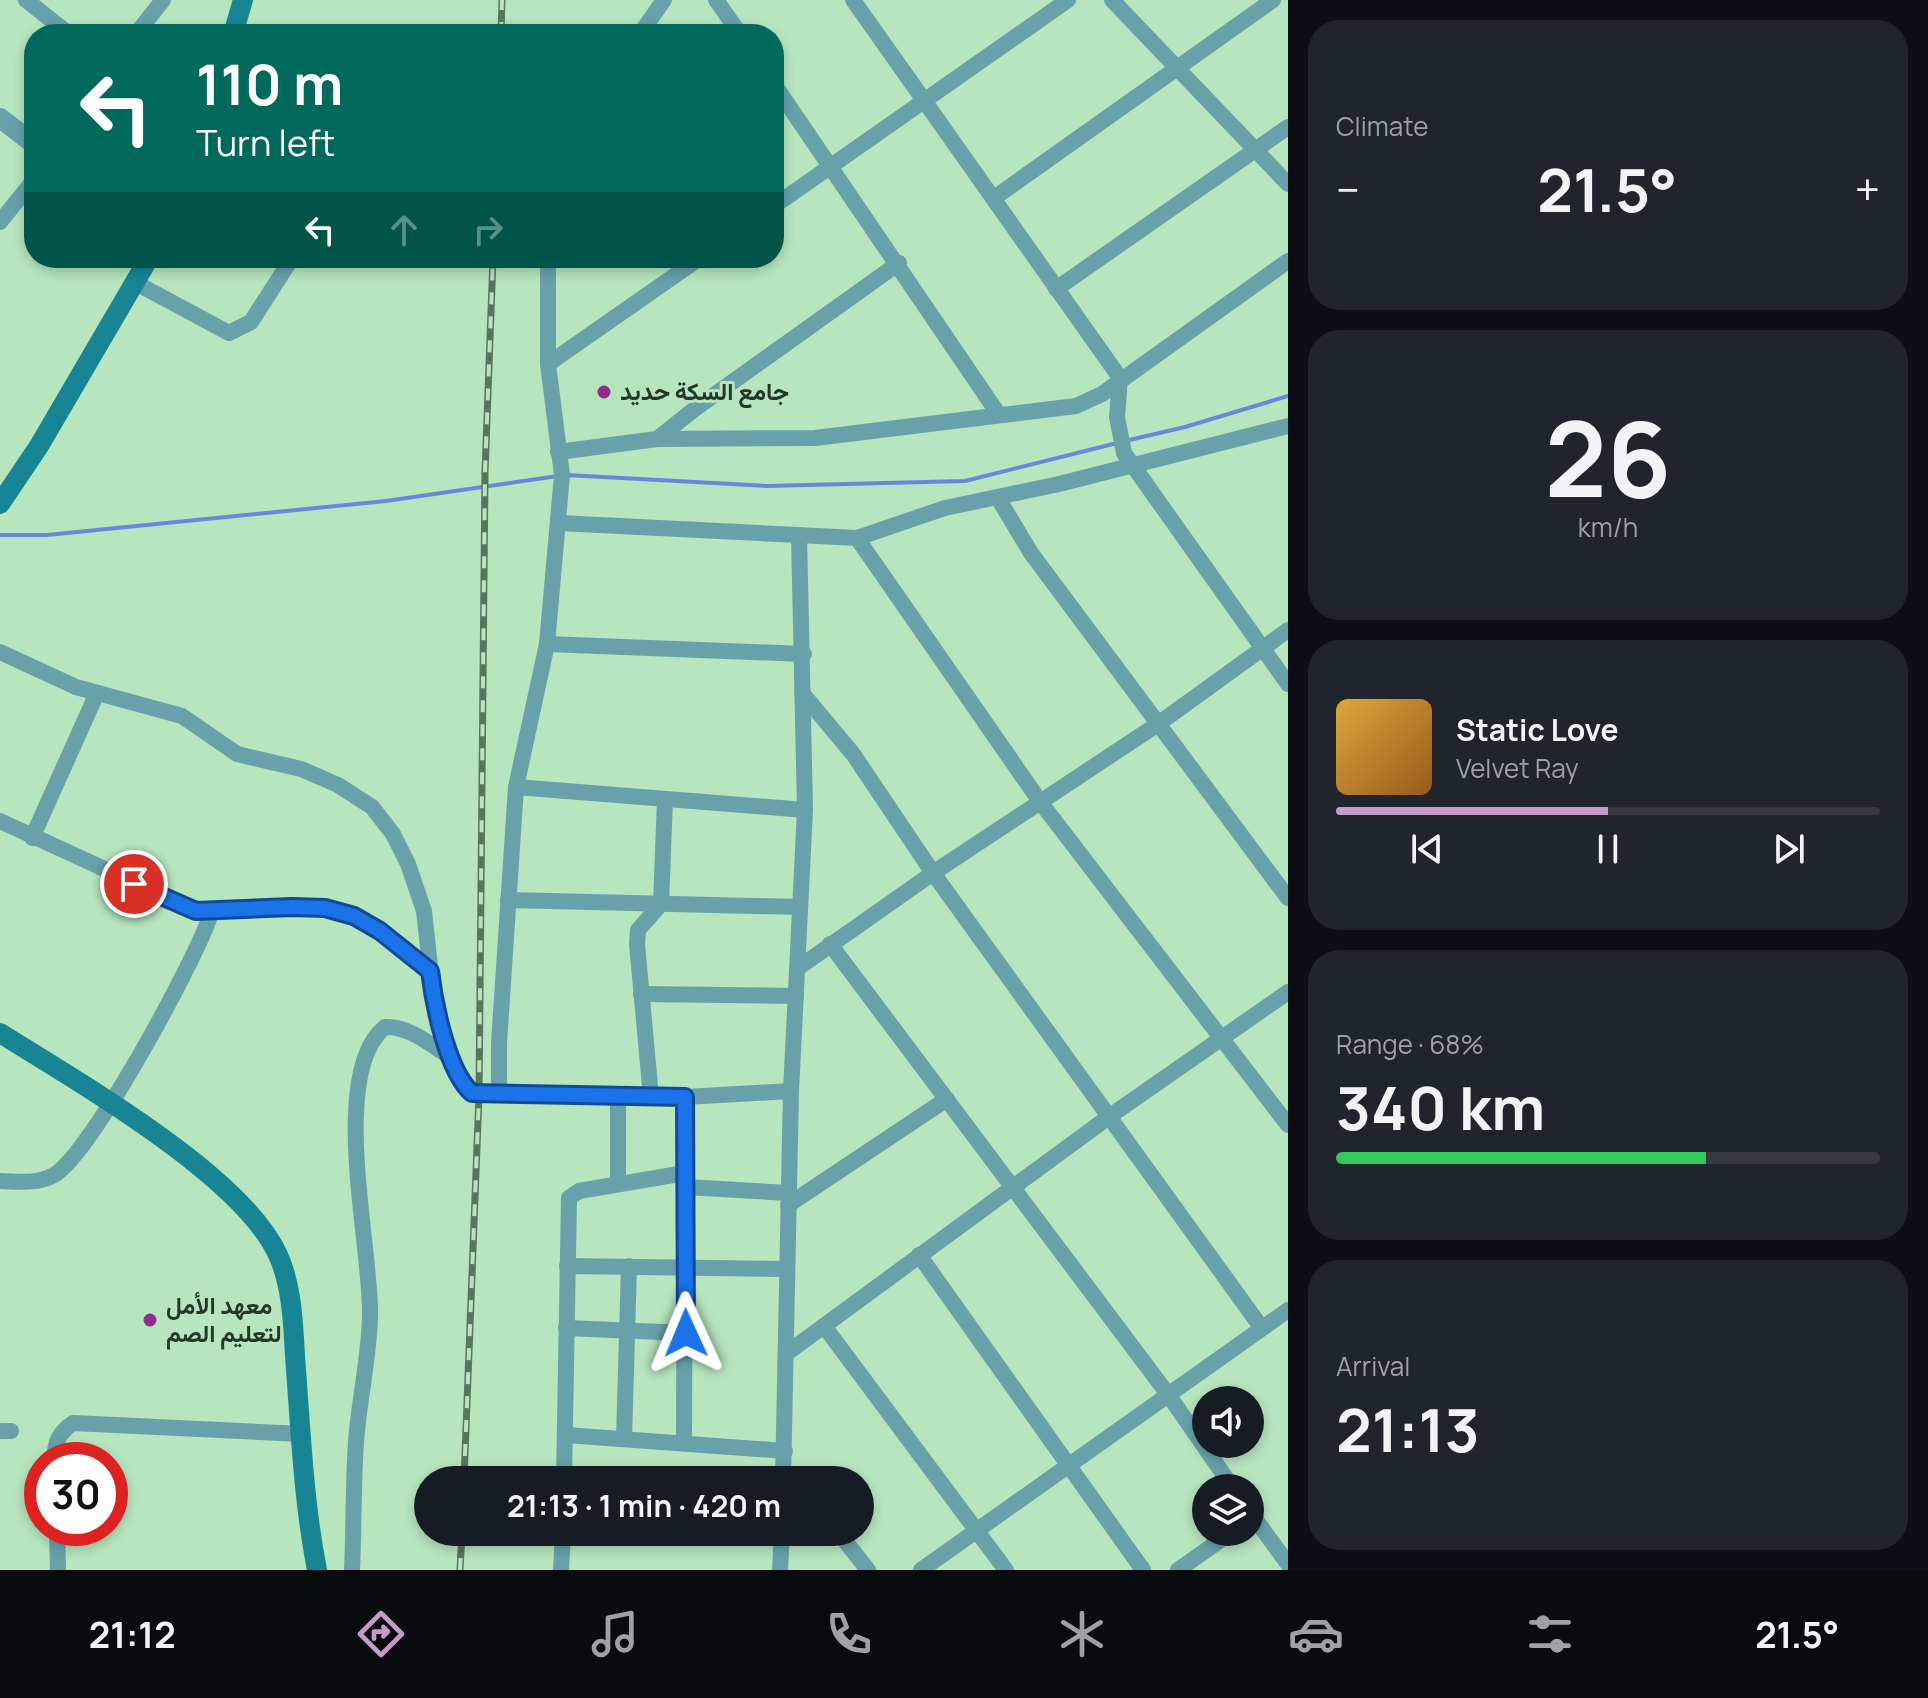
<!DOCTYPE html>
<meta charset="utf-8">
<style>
:root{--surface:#171b24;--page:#20242c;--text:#f1f3f6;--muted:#9ea1a6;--line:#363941;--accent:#c799c8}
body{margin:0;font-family:Manrope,Vazirmatn,sans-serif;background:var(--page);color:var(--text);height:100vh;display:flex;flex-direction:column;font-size:30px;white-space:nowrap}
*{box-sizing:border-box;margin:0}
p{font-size:26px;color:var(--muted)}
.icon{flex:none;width:44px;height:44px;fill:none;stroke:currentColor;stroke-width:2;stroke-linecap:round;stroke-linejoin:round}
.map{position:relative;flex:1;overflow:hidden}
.details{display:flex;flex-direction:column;gap:20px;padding:20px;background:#0d0f14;width:640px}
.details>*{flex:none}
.guide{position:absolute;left:24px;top:24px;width:760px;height:244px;border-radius:32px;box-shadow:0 4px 12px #0003;background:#00695c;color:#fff;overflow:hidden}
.buttons{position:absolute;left:1192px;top:1386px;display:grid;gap:16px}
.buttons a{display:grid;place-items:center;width:72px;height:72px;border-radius:50%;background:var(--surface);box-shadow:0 4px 12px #0003;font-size:40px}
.speed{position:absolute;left:24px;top:1442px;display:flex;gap:16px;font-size:40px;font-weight:700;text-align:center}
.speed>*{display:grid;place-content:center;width:104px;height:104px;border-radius:50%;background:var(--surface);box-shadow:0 4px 12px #0003;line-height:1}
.speed .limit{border:12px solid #d22;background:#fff;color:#111}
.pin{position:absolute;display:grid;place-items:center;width:68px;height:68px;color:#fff;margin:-34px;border:4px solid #fff;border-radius:50%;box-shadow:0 2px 8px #0007}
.me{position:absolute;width:88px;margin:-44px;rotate:359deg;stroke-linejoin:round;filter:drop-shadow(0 0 6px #0008)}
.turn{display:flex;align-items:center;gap:28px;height:168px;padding:0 40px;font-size:36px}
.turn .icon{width:104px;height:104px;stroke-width:2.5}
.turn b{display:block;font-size:56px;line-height:68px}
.lanes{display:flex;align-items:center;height:76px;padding:0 40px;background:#0003;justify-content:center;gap:40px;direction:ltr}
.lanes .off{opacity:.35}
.big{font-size:60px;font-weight:700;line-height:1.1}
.details .widget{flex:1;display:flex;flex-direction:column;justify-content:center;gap:12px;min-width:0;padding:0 28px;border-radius:32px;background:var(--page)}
.details .dial{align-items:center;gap:0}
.dial b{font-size:104px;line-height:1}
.song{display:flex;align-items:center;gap:24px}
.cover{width:96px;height:96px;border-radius:12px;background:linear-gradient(135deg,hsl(40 70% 55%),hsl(30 70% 35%))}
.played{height:8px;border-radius:4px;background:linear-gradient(90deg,var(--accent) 50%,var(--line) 50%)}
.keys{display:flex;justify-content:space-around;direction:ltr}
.heat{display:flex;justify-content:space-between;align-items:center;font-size:44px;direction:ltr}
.charge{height:12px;border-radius:6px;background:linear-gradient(90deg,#34c759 68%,var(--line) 0)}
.trip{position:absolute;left:414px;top:1466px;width:460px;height:80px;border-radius:40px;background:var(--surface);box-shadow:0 4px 12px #0003;font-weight:700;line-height:80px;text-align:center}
.dock{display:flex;height:128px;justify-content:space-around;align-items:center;background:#090b0e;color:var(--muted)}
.dock .icon{width:56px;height:56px}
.dock .current{color:var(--accent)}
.dock b{font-size:36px;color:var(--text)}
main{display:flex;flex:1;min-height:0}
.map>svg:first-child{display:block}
</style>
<main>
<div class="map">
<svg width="1288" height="1570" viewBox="0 0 1288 1570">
<rect width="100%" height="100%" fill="#b6e5be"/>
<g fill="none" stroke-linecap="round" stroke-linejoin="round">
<!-- stream -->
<g stroke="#6c86de" stroke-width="4">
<polyline points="1125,441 1185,427 1288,396"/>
<polyline points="566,475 768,486 965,481 1117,443"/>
<polyline points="0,535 47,535 386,501 558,476"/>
</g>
<!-- minor -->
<g stroke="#68a1aa" stroke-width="16">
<polyline points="26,0 69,34"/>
<polyline points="716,0 740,34"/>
<polyline points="853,0 1120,378 1117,417 1124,453 1288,684"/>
<polyline points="1112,0 1288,184"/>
<polyline points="136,34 163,0"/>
<polyline points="640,34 664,0"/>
<polyline points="774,84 999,415"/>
<polyline points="994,198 1273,0"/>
<polyline points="774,206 1068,0"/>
<polyline points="0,222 34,180"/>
<polyline points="134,282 229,333 251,322 292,258"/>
<polyline points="1056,289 1288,127"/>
<polyline points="548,364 700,258"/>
<polyline points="657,439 696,408 899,263"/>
<polyline points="558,452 657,439 815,438 1076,406 1102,394 1288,261"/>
<polyline points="998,498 1031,553 1288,898"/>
<polyline points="559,523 857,538 945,508 1059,484 1288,426"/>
<polyline points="857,538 1041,803 1288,1125"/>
<polyline points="547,644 804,654"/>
<polyline points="0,652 76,687 182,716 237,754 301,769 338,785 372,807 393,834 408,864 424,911 433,993 442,1038 463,1082 472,1093 685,1097 791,1091"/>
<polyline points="802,693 853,754 933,873 1261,1327"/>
<polyline points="516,787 805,810"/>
<polyline points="0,821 196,911 325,908 354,916 380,931 430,971"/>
<polyline points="32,838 97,693"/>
<polyline points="508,900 800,907"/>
<polyline points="830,944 1167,1393 1233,1488"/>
<polyline points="798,968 933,873 1158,724 1288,630"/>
<polyline points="641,994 796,996"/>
<polyline points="499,1092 499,1043 516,787 547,644 562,475 548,364 548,258"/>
<polyline points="618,1097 618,1183"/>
<polyline points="651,1097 637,944 638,930 661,904 665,800"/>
<path d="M0,1181C18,1182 38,1184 54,1175C90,1155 198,957 211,913"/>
<polyline points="685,1187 789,1193"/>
<polyline points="788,1205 947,1099"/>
<polyline points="919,1255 1143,1570"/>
<polyline points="567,1266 786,1269"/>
<polyline points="824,1326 1006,1570"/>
<polyline points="566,1328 686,1333"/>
<polyline points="787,1353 1110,1116 1288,992"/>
<polyline points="0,1431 11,1431"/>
<polyline points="566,1435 785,1451"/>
<polyline points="624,1439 629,1266"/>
<polyline points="684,1443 685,1097"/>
<path d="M55,1460C54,1442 59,1433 73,1423L301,1434"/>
<polyline points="564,1480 569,1198 579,1191 685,1173"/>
<polyline points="783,1480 791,1091 805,810 799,535"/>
<polyline points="1250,1512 1288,1564"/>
<polyline points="57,1528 58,1570"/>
<polyline points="838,1532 868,1570"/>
<path d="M352,1570C354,1528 353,1485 356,1442C359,1400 369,1359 370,1316C372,1249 328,1073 385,1027C410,1026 432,1046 452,1058"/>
<polyline points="561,1570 563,1532"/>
<polyline points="780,1570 782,1532"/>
<polyline points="921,1570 1288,1310"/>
<polyline points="1178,1570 1232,1532"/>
</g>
<!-- tertiary -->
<polyline stroke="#68a1aa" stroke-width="20" points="0,118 34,144"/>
<!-- secondary -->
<g stroke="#188594" stroke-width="20">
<polyline points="233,34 243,0"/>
<polyline points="0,504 39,446 149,258"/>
<path d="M0,1033C76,1081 242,1175 278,1255C294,1290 293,1333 296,1370C301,1436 304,1504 317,1570"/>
</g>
<!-- rail casing -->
<g stroke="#58755e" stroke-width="7">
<g id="rail">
<polyline points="501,34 502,0"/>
<polyline points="464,1480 479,1095 485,472 493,258"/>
<polyline points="460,1570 462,1532"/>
</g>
</g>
<!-- rail -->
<use href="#rail" stroke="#b6e5be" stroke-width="4" stroke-dasharray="12" stroke-linecap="butt"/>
</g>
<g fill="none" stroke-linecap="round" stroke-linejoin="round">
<!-- route casing -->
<g stroke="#114b97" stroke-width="20">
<path id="route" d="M134,884L196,911L292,907L325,908L354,916L380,931L430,971C434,1004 447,1071 472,1093L685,1097L686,1333"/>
</g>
<!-- route -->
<use href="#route" stroke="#1a73e8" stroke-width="14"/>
</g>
<!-- markers -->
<g fill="#942c90" stroke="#b6e5be" stroke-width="3">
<circle cx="604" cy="392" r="8"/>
<circle cx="150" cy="1320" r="8"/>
</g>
<g text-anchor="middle" stroke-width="6" stroke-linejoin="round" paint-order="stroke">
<!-- poi labels -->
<g font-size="24" font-weight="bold" fill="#243728" stroke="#b6e5be" text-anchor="start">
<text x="620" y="400">جامع السكة حديد</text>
<text x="166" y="1314">معهد الأمل<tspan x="166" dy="28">لتعليم الصم</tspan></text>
</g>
</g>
</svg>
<div class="buttons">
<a><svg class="icon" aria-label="sound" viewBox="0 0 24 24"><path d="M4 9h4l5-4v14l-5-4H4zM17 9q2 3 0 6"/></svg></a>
<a><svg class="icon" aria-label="layers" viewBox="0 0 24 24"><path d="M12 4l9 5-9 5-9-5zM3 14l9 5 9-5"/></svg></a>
</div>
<div class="speed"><div class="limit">30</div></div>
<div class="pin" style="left:134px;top:884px;background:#d93025"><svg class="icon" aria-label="arrive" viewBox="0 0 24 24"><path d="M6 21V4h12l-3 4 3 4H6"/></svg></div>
<svg class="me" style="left:686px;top:1333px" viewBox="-20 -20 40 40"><path d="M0-17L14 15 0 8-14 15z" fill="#1a73e8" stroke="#fff" stroke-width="4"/></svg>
<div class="trip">21:13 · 1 min · 420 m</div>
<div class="guide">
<div class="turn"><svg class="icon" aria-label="left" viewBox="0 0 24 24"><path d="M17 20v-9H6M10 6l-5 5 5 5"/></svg><div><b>110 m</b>Turn left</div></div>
<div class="lanes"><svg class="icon" aria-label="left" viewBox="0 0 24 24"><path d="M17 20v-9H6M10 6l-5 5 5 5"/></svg><svg class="icon off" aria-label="ahead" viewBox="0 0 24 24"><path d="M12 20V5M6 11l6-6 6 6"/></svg><svg class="icon off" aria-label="right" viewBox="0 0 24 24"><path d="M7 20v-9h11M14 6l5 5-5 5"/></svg></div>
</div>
</div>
<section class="details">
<div class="widget"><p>Climate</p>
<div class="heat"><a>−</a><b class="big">21.5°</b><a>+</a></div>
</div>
<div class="widget dial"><b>26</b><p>km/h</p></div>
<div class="widget">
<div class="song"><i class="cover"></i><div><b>Static Love</b><p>Velvet Ray</p></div></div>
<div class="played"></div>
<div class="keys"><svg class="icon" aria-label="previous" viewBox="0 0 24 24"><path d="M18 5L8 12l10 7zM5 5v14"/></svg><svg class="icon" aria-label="pause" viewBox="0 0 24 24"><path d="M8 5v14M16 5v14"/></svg><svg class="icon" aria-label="next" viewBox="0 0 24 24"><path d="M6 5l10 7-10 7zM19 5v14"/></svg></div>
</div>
<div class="widget"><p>Range · 68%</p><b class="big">340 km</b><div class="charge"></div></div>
<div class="widget"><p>Arrival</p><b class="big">21:13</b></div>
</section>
</main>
<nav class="dock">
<b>21:12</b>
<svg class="icon current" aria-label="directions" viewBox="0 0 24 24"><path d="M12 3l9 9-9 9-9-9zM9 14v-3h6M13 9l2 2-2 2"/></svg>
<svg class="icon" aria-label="music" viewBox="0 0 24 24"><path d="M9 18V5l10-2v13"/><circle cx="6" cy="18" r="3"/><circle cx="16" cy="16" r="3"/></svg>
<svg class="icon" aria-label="phone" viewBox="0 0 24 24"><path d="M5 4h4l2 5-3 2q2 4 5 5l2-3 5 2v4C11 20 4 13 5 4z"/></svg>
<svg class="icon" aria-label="climate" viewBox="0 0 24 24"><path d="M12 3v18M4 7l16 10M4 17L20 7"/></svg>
<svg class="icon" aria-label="car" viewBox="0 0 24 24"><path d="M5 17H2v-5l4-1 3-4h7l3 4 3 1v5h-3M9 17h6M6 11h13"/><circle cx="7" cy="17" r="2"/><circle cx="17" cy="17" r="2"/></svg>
<svg class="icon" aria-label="filters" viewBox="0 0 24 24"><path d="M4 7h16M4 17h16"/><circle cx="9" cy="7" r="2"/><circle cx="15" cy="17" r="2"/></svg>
<b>21.5°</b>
</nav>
